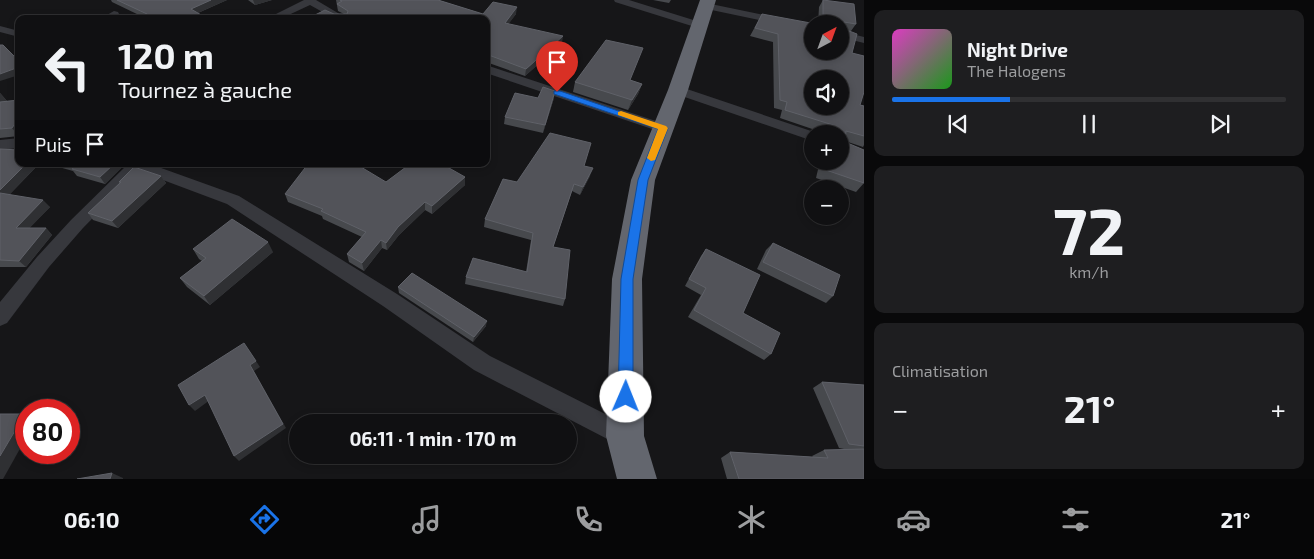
<!DOCTYPE html>
<html lang="fr">
<meta charset="utf-8">
<style>
:root{--surface:#101012;--page:#1e1e20;--text:#f1f3f6;--muted:#9c9d9f;--line:#303032;--accent:#1a73e8}
body{margin:0;font-family:"Exo 2",sans-serif;background:var(--page);color:var(--text);height:100vh;display:flex;flex-direction:column;font-size:19px;white-space:nowrap}
*{box-sizing:border-box;margin:0}
p{font-size:16px;color:var(--muted)}
.icon{flex:none;width:28px;height:28px;fill:none;stroke:currentColor;stroke-width:2;stroke-linecap:round;stroke-linejoin:round}
.map{position:relative;flex:1;overflow:hidden}
.side{display:flex;flex-direction:column;gap:10px;padding:10px;background:#09090a;width:450px}
.side>*{flex:none}
.hud{position:absolute;left:15px;top:15px;width:475px;height:152px;border-radius:10px;box-shadow:0 2px 8px #0003,0 0 0 1px var(--line);background:#101012;color:var(--text);overflow:hidden}
.needle{width:32px;rotate:41deg}
.fabs{position:absolute;left:804px;top:15px;display:grid;gap:10px}
.fabs a{display:grid;place-items:center;width:45px;height:45px;border-radius:50%;background:var(--surface);box-shadow:0 2px 8px #0003,0 0 0 1px var(--line);font-size:25px}
.speed{position:absolute;left:15px;top:399px;display:flex;gap:10px;font-size:25px;font-weight:700;text-align:center}
.speed>*{display:grid;place-content:center;width:65px;height:65px;border-radius:50%;background:var(--surface);box-shadow:0 2px 8px #0003,0 0 0 1px var(--line);line-height:1}
.speed .limit{border:8px solid #d22;background:#fff;color:#111}
.pin{position:absolute;display:grid;place-items:center;width:42px;height:42px;color:#fff;margin:-51px -21px;border-radius:50% 50% 50% 0;rotate:-45deg;box-shadow:0 0 5px #0007}
.pin .icon{rotate:45deg}
.me{position:absolute;width:55px;margin:-28px;rotate:1deg;stroke-linejoin:round;filter:drop-shadow(0 0 4px #0008)}
.turn{display:flex;align-items:center;gap:18px;height:105px;padding:0 20px;font-size:22px}
.turn .icon{width:65px;height:65px;stroke-width:2.5}
.turn b{display:block;font-size:35px;line-height:42px}
.then{display:flex;align-items:center;height:48px;padding:0 20px;background:#0003;gap:10px;font-size:19px}
.big{font-size:38px;font-weight:700;line-height:1.1}
.side .tile{flex:1;display:flex;flex-direction:column;justify-content:center;gap:8px;min-width:0;padding:0 18px;border-radius:10px;background:var(--page)}
.side .dial{align-items:center;gap:0}
.dial b{font-size:65px;line-height:1}
.song{display:flex;align-items:center;gap:15px}
.cover{width:60px;height:60px;border-radius:8px;background:linear-gradient(135deg,hsl(310 70% 55%),hsl(120 70% 35%))}
.played{height:5px;border-radius:2px;background:linear-gradient(90deg,var(--accent) 30%,var(--line) 30%)}
.keys{display:flex;justify-content:space-around;direction:ltr}
.heat{display:flex;justify-content:space-between;align-items:center;font-size:28px;direction:ltr}
.trip{position:absolute;left:289px;top:414px;width:288px;height:50px;border-radius:25px;background:var(--surface);box-shadow:0 2px 8px #0003,0 0 0 1px var(--line);font-weight:700;line-height:50px;text-align:center}
.tab-bar{display:flex;height:80px;justify-content:space-around;align-items:center;background:#060607;color:var(--muted)}
.tab-bar .icon{width:35px;height:35px}
.tab-bar .on{color:var(--accent)}
.tab-bar b{font-size:22px;color:var(--text)}
main{display:flex;flex:1;min-height:0}
.map>svg:first-child{display:block}
</style>
<main>
<div class="map">
<svg width="864" height="479" viewBox="0 0 864 479">
<rect width="100%" height="100%" fill="#161618"/>
<g fill="none" stroke-linecap="round" stroke-linejoin="round">
<!-- street -->
<g fill="#37383d" fill-rule="evenodd">
<polygon points="304,0 316,0 348,19 335,19 310,5 280,19 266,19"/>
<polygon points="614,0 629,0 703,23 704,25 699,28 695,27 615,2"/>
<polygon points="706,3 812,25 812,31 702,8 701,6"/>
<path d="M114,11L118,12L119,14C114,20 107,19 100,19Z"/>
<polygon points="0,26 19,31 19,37 0,32"/>
<polygon points="840,31 864,37 864,43 840,37"/>
<polygon points="486,65 668,125 670,128 668,131 658,131 486,73"/>
<polygon points="678,86 817,133 818,134 812,134 812,140 807,139 673,93 672,90"/>
<polygon points="19,138 19,148 0,150 0,140"/>
<polygon points="128,164 150,164 239,196 397,294 490,356 633,428 637,436 633,444 625,448 617,444 474,370 383,306 227,204 139,171 83,228 49,267 7,323 0,326 0,302 37,257 71,220"/>
</g>
<!-- highway -->
<polygon fill="#63666e" fill-rule="evenodd" points="700,0 716,0 688,90 655,180 642,279 644,436 657,479 617,479 606,436 612,279 631,180 668,90"/>
</g>
<!-- wall -->
<g fill="#47494d">
<polygon points="111,0 227,0 198,13 141,16 112,2"/>
<polygon points="248,0 272,0 255,5"/>
<polygon points="336,0 438,0 483,14 516,14 508,24 562,43 525,76 486,62 486,19 334,14 344,14 338,11"/>
<polygon points="653,0 671,0 669,3"/>
<polygon points="823,0 856,24 851,31 852,53 860,105 864,106 864,145 863,147 845,141 864,183 856,192 816,178 820,161 840,161 840,134 827,134 780,118 782,110 774,108 773,42 750,36 762,14 812,51 840,24 818,24 819,7"/>
<polygon points="630,80 642,84 638,94 628,110 573,92 575,82"/>
<polygon points="0,93 7,101 19,100 19,136 0,138"/>
<polygon points="538,98 554,98 543,133 504,124 505,117"/>
<polygon points="0,149 19,164 39,164 9,195 50,207 29,228 46,228 52,235 26,267 0,267"/>
<polygon points="48,164 120,164 122,167 105,184 77,176 73,171"/>
<polygon points="584,166 590,176 580,195 572,191 553,247 565,299 563,306 465,284 466,277 526,272 531,240 484,227 485,219 517,182"/>
<polygon points="161,176 166,183 118,228 93,220 88,213 120,183 119,182"/>
<polygon points="465,177 465,185 432,214 425,210 399,235 387,250 382,248 364,271 349,262 347,254 362,237 323,219 322,216 288,202 285,194 386,182"/>
<polygon points="773,243 833,296 826,303 757,269 766,250"/>
<polygon points="193,249 273,252 210,305 187,287 180,278 202,261 199,259"/>
<polygon points="706,249 743,313 771,354 764,360 688,317 701,295 685,286 701,256"/>
<polygon points="398,287 486,326 473,342 399,293"/>
<polygon points="822,382 864,385 864,479 727,479 721,458 730,452 813,457 812,456 824,450 849,450 839,448 813,388"/>
</g>
<!-- shaded-wall -->
<g fill="#2f3033">
<polygon points="211,0 227,0 193,15 191,9"/>
<polygon points="253,0 272,0 255,5"/>
<polygon points="517,7 516,14 504,30 505,23"/>
<polygon points="563,36 562,43 525,76 526,69"/>
<polygon points="19,67 19,75 0,81 0,74"/>
<polygon points="642,84 638,94 628,110 632,100"/>
<polygon points="555,91 554,98 543,133 545,125"/>
<polygon points="0,93 7,101 0,109"/>
<polygon points="19,118 19,136 12,128"/>
<polygon points="26,164 39,164 4,200 0,196 0,190"/>
<polygon points="114,164 120,164 122,167 105,184 100,177"/>
<polygon points="593,168 590,176 580,195 583,187"/>
<polygon points="161,176 166,183 118,228 112,221"/>
<polygon points="465,177 465,185 432,214 432,206"/>
<polygon points="43,200 50,207 23,235 16,228"/>
<polygon points="425,202 425,210 399,235 387,250 386,243 398,227"/>
<polygon points="46,228 52,235 26,267 19,261"/>
<polygon points="381,240 382,248 364,271 362,263"/>
<polygon points="268,242 273,252 210,305 204,296"/>
<polygon points="487,321 486,326 473,342 474,337"/>
<polygon points="256,361 260,367 254,371 286,428 239,461 234,456 250,365"/>
<polygon points="205,395 210,400 195,411 189,405"/>
<polygon points="25,414 26,415 26,438 3,479 0,479 0,456"/>
<polygon points="112,473 123,478 123,479 110,479"/>
</g>
<!-- building -->
<g fill="#525359" stroke="#5f6168" fill-rule="evenodd">
<polygon points="117,0 211,0 191,9 208,19 134,19 147,14"/>
<polygon points="340,0 438,0 483,14 493,2 517,7 505,23 563,36 526,69 486,54 486,19 307,19 325,10 334,14 347,14 348,11 337,4 342,1"/>
<path d="M823,0L854,4L856,24L844,22V29L857,34L852,53L864,56V92L860,105L864,106V136L846,131L845,142L864,150V183L823,169L825,161H840V134H831L833,125L785,110L787,102L780,100L778,34L755,28L762,14L816,24H812V51H840V24H823ZM812,79H840V106H812Z"/>
<polygon points="606,40 643,48 630,80 642,84 632,100 575,82"/>
<polygon points="0,45 3,45 19,61 19,67 0,74"/>
<polygon points="543,87 555,91 545,125 505,117 515,93 538,98"/>
<polygon points="19,100 19,118 12,128 0,129 0,102"/>
<polygon points="550,133 591,143 584,166 593,168 583,187 574,184 553,247 570,250 565,299 466,277 473,258 527,272 533,233 485,219 503,179 517,182"/>
<polygon points="0,149 19,150 19,164 26,164 0,190"/>
<polygon points="68,164 114,164 100,177 72,169 76,166"/>
<polygon points="308,164 356,164 386,182 410,164 442,164 465,177 432,206 425,202 398,227 386,243 381,240 362,263 347,254 366,232 321,211 323,209 285,194"/>
<polygon points="134,167 161,176 112,221 88,213 121,182 119,182"/>
<polygon points="0,193 43,200 16,228 46,228 19,261 0,260"/>
<polygon points="232,219 268,242 204,296 180,278 206,258 193,249"/>
<polygon points="773,243 840,275 833,296 763,262"/>
<polygon points="706,249 760,275 743,313 780,333 771,354 694,310 706,288 689,279"/>
<polygon points="412,273 487,321 474,337 398,287"/>
<polygon points="244,343 256,361 250,365 283,424 234,456 205,395 189,405 178,385"/>
<polygon points="822,382 864,385 864,446 849,444"/>
<polygon points="0,414 25,414 0,456"/>
<polygon points="864,449 864,479 739,479 730,452 828,458 824,450"/>
<polygon points="112,473 110,479 77,479"/>
</g>
<!-- route -->
<polygon fill="#1a73e8" stroke="#114b97" points="554,91 560,91 668,128 648,180 633,279 633,397 631,402 626,404 621,402 618,397 621,279 638,180 658,129 554,94"/>
<!-- slow -->
<polygon fill="#f59e0b" points="621,111 666,126 668,128 655,160 651,161 647,158 658,129 618,115 618,112"/>
</svg>
<div class="fabs">
<a><svg class="needle" viewBox="-14 -14 28 28"><path d="M0-13l5 13h-10z" fill="#e53935"/><path d="M0 13l5-13h-10z" fill="#9c9d9f"/></svg></a>
<a><svg class="icon" aria-label="sound" viewBox="0 0 24 24"><path d="M4 9h4l5-4v14l-5-4H4zM17 9q2 3 0 6"/></svg></a>
<a>+</a>
<a>−</a>
</div>
<div class="speed"><div class="limit">80</div></div>
<div class="pin" style="left:557px;top:92px;background:#d93025"><svg class="icon" aria-label="arrive" viewBox="0 0 24 24"><path d="M6 21V4h12l-3 4 3 4H6"/></svg></div>
<svg class="me" style="left:626px;top:397px" viewBox="-20 -20 40 40"><circle r="19" fill="#fff"/><path d="M0-13L10 11 0 6-10 11z" fill="#1a73e8"/></svg>
<div class="trip">06:11 · 1 min · 170 m</div>
<div class="hud">
<div class="turn"><svg class="icon" aria-label="left" viewBox="0 0 24 24"><path d="M17 20v-9H6M10 6l-5 5 5 5"/></svg><div><b>120 m</b>Tournez à gauche</div></div>
<div class="then">Puis<svg class="icon" aria-label="arrive" viewBox="0 0 24 24"><path d="M6 21V4h12l-3 4 3 4H6"/></svg></div>
</div>
</div>
<section class="side">
<div class="tile">
<div class="song"><i class="cover"></i><div><b>Night Drive</b><p>The Halogens</p></div></div>
<div class="played"></div>
<div class="keys"><svg class="icon" aria-label="previous" viewBox="0 0 24 24"><path d="M18 5L8 12l10 7zM5 5v14"/></svg><svg class="icon" aria-label="pause" viewBox="0 0 24 24"><path d="M8 5v14M16 5v14"/></svg><svg class="icon" aria-label="next" viewBox="0 0 24 24"><path d="M6 5l10 7-10 7zM19 5v14"/></svg></div>
</div>
<div class="tile dial"><b>72</b><p>km/h</p></div>
<div class="tile"><p>Climatisation</p>
<div class="heat"><a>−</a><b class="big">21°</b><a>+</a></div>
</div>
</section>
</main>
<nav class="tab-bar">
<b>06:10</b>
<svg class="icon on" aria-label="directions" viewBox="0 0 24 24"><path d="M12 3l9 9-9 9-9-9zM9 14v-3h6M13 9l2 2-2 2"/></svg>
<svg class="icon" aria-label="music" viewBox="0 0 24 24"><path d="M9 18V5l10-2v13"/><circle cx="6" cy="18" r="3"/><circle cx="16" cy="16" r="3"/></svg>
<svg class="icon" aria-label="phone" viewBox="0 0 24 24"><path d="M5 4h4l2 5-3 2q2 4 5 5l2-3 5 2v4C11 20 4 13 5 4z"/></svg>
<svg class="icon" aria-label="climate" viewBox="0 0 24 24"><path d="M12 3v18M4 7l16 10M4 17L20 7"/></svg>
<svg class="icon" aria-label="car" viewBox="0 0 24 24"><path d="M5 17H2v-5l4-1 3-4h7l3 4 3 1v5h-3M9 17h6M6 11h13"/><circle cx="7" cy="17" r="2"/><circle cx="17" cy="17" r="2"/></svg>
<svg class="icon" aria-label="filters" viewBox="0 0 24 24"><path d="M4 7h16M4 17h16"/><circle cx="9" cy="7" r="2"/><circle cx="15" cy="17" r="2"/></svg>
<b>21°</b>
</nav>
